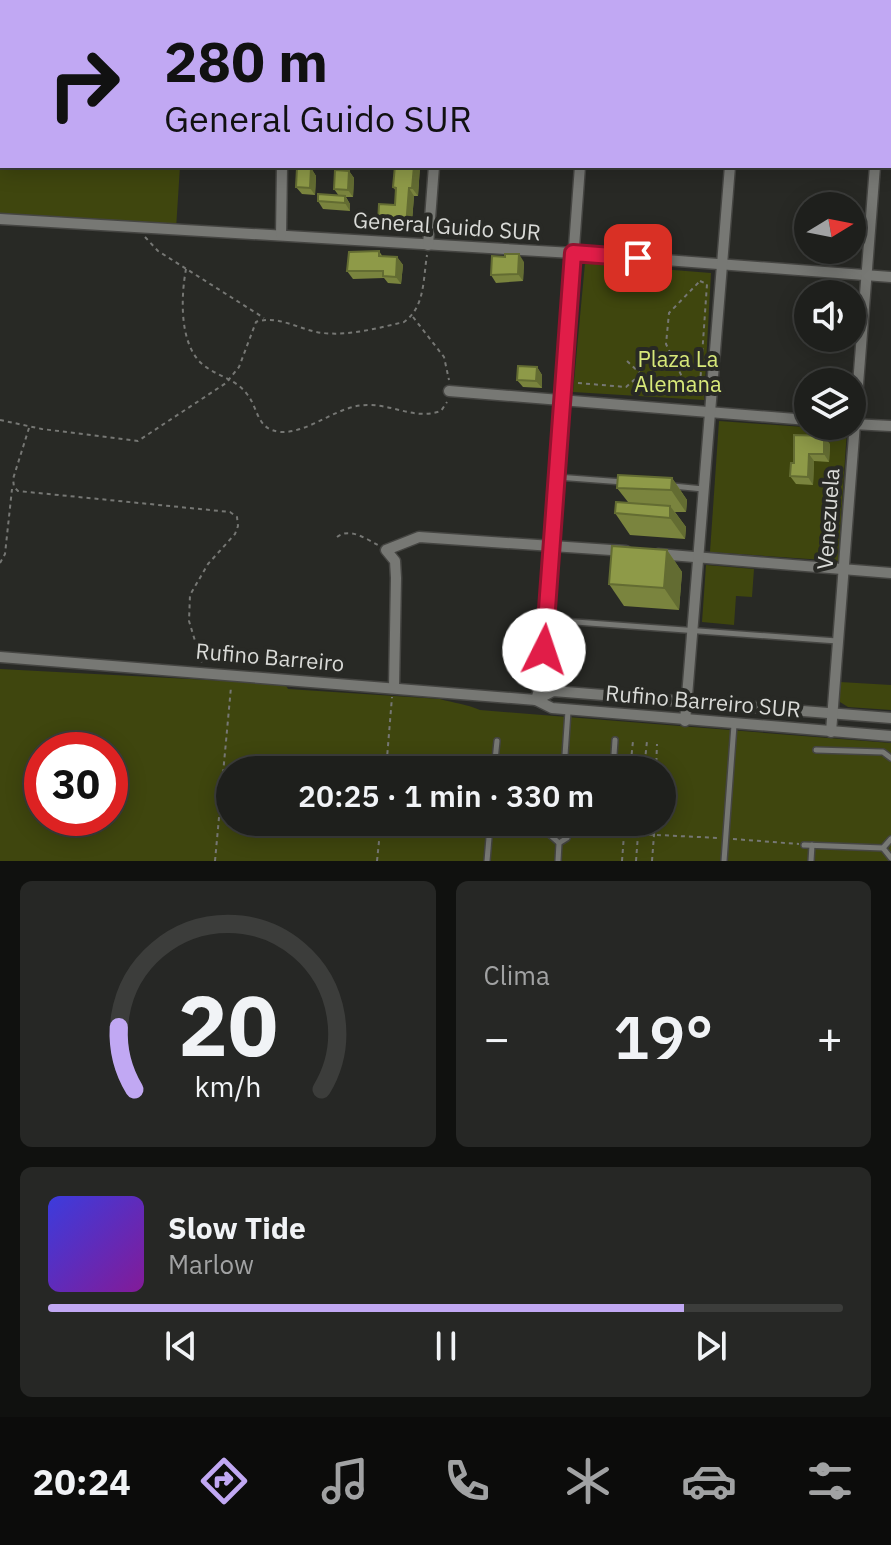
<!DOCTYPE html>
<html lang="es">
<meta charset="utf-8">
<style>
:root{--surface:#1e1f1c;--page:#262725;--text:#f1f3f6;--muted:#a1a2a3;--line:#3c3d3b;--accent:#c1a8f3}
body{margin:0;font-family:"IBM Plex Sans",sans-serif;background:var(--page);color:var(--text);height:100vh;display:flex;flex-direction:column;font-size:30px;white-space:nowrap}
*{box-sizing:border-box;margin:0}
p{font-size:26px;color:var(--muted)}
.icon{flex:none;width:44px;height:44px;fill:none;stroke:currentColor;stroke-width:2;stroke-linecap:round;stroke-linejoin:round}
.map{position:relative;height:861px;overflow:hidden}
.drawer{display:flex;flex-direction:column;gap:20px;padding:20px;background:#10110f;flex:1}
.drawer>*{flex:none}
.top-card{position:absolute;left:0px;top:0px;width:892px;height:168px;box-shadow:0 4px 20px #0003,0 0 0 2px var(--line);background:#c1a8f3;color:#111;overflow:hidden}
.needle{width:52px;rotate:80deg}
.tools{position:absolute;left:794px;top:192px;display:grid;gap:16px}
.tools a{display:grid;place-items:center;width:72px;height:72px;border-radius:50%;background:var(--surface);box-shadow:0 4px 20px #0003,0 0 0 2px var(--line);font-size:40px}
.speed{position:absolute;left:24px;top:732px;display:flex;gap:16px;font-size:40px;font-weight:700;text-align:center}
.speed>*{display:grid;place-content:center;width:104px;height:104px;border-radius:50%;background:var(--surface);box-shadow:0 4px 20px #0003,0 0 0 2px var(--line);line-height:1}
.speed .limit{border:12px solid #d22;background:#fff;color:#111}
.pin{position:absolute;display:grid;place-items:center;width:68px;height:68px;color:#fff;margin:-34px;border-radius:16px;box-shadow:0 4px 12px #0006}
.me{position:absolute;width:88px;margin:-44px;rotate:4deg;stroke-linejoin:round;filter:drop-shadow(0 0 6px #0008)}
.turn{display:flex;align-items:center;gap:28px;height:168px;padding:0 32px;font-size:36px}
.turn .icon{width:104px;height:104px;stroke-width:2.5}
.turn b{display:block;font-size:56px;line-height:68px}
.big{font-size:60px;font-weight:600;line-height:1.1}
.drawer .tile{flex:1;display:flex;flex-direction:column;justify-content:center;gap:12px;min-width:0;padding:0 28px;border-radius:12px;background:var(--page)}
.drawer .dial{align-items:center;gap:0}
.dial svg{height:208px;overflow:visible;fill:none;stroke:var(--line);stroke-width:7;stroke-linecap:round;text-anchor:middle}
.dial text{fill:var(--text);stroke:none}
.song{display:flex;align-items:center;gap:24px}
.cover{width:96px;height:96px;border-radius:12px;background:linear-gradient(135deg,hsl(240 70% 55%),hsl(290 70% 35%))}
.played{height:8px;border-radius:4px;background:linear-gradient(90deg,var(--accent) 80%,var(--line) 80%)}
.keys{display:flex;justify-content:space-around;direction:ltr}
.heat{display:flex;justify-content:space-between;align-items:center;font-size:44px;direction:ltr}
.drawer .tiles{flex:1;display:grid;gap:20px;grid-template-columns:1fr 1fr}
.tile:last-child{grid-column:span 2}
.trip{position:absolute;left:216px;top:756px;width:460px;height:80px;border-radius:40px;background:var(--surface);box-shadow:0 4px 20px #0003,0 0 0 2px var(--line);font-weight:600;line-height:80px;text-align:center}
.dock{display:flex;height:128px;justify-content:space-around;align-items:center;background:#0c0c0b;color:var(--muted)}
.dock .icon{width:56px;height:56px}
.dock .active{color:var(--accent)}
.dock b{font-size:36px;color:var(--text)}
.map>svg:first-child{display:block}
</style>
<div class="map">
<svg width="891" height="861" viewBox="0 0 891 861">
<rect width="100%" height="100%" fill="#282925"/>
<!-- green -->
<g fill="#3f460e" fill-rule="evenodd">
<polygon points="0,0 189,0 2,2 2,166 180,166 176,229 0,220"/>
<polygon points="585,263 711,273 704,400 573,392"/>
<polygon points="719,421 847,430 838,561 710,552"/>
<polygon points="706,565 754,569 752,597 736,596 734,625 702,622"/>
<path d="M0,669L285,684L288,689L440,699C454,703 466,704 480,710L891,743V861H0ZM42,750H110V818H42ZM230,770H662V822H230Z"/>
<polygon points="840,682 891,685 891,710 848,707 840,702"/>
</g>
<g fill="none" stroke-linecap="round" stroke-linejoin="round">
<!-- lane casing -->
<g stroke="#454542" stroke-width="8">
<g id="lane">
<polyline points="557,477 623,482"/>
<polyline points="673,486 703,489"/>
<polyline points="548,620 837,641"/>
<polyline points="816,750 883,752 891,758"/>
<polyline points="494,770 497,741"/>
<polyline points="564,770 568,711"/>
<polyline points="613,770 615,740"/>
<polyline points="490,822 490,826 551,830"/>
<polyline points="556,822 552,825 550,835 559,843 558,861"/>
<polyline points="568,832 609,833 610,822"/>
<polyline points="891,839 883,848 891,858"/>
<polyline points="559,843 567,838 569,828 563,822"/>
<polyline points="804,845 883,848"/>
<polyline points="487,861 490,826"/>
<polyline points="724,861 734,725"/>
<polyline points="811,861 812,845"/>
</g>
</g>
<!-- street casing -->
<g stroke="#454542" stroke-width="13">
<g id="street">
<polyline points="293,2 293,0"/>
<polyline points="446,2 446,0"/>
<polyline points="593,2 593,0"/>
<polyline points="743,2 743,0"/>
<polyline points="888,2 888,0"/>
<polyline points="890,129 891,129"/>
<polyline points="0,219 573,253 891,277"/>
<polyline points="281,235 282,166"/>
<polyline points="428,245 434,166"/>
<polyline points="449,391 808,420"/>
<polyline points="852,424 891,426"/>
<polyline points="658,554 891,573"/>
<polyline points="0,657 536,700 552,708 891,736"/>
<polyline points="394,687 396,578 395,561 386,550 419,537 626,551"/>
<polyline points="536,700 542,679 580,166"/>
<polyline points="536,700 553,691 891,718"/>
<polyline points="685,721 730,166"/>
<polyline points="831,732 875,166"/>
</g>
</g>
<!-- path -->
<g stroke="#767774" stroke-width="2" stroke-dasharray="4 4" stroke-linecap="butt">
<polyline points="145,237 158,251 264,318"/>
<path d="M186,269C181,296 179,342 201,363C215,376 235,378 247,394C259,409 256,430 281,432C311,433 338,404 369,405C395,405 415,420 441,411L447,402"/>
<polygon points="700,281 707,284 700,385 696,388 687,387 666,344 669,313"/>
<polyline points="413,317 444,357 449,380"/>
<polyline points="627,361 643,376 678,383 683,381"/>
<polyline points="578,383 626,387 641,374"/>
<path d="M0,420L42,429L138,441L226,383L239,367L256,322C278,314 301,331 323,333C350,336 378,328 404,322C425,307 423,280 427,255"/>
<polyline points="29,428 13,479 14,487 18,491 230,512 237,517 238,526 235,534 208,564 190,595 189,621 202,664"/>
<path d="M337,537C350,527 366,539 378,545"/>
<polyline points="0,563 5,554 12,489"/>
<polyline points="386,770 392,697"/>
<polyline points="630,770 633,741"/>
<polyline points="644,770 647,741"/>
<polyline points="656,770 657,744"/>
<polyline points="617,833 719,838"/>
<polyline points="733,839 799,844"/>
<polyline points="215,861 231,687"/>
<polyline points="377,861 381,822"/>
<polyline points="622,861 625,822"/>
<polyline points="636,861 639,822"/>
<polyline points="652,861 655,822"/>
</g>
<!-- lane -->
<use href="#lane" stroke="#777874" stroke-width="5"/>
<!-- street -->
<use href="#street" stroke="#777874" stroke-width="10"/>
</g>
<!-- wall -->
<g fill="#7a843e">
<polygon points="199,0 217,0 217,2 200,2"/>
<polygon points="235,0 254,0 254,2 237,2"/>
<polygon points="420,166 418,196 414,196 411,234 383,231 378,224 395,205 396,191 393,187"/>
<polygon points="311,168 316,176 315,195 302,194 296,187"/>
<polygon points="349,171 354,178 353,197 346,197 350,204 350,211 323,209 318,201 339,196 334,189"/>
<polygon points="379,251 383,257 397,257 403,265 401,284 388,283 384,278 353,279 347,271"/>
<polygon points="524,262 523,281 496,283 491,275"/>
<polygon points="537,367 542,375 542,388 523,387 517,380"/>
<polygon points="830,444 829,462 814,461 813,485 796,484 790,476 794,463"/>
<polygon points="672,478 687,500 686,512 675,512 686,527 685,539 630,535 615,513 628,502 617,488"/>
<polygon points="667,550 682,572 679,610 624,606 609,584"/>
</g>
<!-- shaded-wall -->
<g fill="#636c32">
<polygon points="414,166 420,166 418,196 412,188"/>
<polygon points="311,168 316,176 315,195 310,188"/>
<polygon points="349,171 354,178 353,197 348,190"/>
<polygon points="409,188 414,196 411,234 406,227"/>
<polygon points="345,196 350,204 350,211 345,203"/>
<polygon points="519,254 524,262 523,281 518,274"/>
<polygon points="397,257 403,265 401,284 396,277"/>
<polygon points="537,367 542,375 542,388 536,381"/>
<polygon points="824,436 830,444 829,462 824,454"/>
<polygon points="809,454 814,461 813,485 808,477"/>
<polygon points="672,478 687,500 686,512 671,490"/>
<polygon points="670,506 686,527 685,539 670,518"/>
<polygon points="667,550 682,572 679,610 664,588"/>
</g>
<!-- building -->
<g fill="#8e9a48" stroke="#636c32" stroke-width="2">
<rect x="263" y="0" width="14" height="2"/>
<polygon points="395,166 414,166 412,188 409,188 406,227 378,224 379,204 395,205 396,188 393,187"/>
<polygon points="297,168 311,168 310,188 296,187"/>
<polygon points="335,170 349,171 348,190 334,189"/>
<polygon points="318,194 345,196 345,203 318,201"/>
<polygon points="379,251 379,256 397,257 396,277 383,276 383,271 347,271 349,252"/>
<polygon points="505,254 519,254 518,274 491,275 492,256 505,257"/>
<polygon points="518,366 537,367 536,381 517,380"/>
<polygon points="794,435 824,436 824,454 809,454 808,477 790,476 791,463 794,463"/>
<polygon points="618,475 672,478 671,490 617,488"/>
<polygon points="616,502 670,506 670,518 615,513"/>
<polygon points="612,546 667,550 664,588 609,584"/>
</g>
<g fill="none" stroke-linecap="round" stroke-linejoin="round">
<!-- route casing -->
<g stroke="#92132f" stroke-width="20">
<polyline id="route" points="544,650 573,253 638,258"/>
</g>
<!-- route -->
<use href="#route" stroke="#e11d48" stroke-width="14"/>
</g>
<g text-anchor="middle" stroke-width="8" stroke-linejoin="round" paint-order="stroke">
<!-- street labels -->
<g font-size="22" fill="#d9dad7" stroke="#282925">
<text transform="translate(447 226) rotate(4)" y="8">General Guido SUR</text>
<text transform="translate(828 519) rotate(-86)" y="8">Venezuela</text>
<text transform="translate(270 657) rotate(5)" y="8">Rufino Barreiro</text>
<text transform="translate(703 701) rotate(5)" y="8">Rufino Barreiro SUR</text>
</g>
<!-- park labels -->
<g font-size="22" fill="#d7e879" stroke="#282925">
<text x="678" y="367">Plaza La<tspan x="678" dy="25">Alemana</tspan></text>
</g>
</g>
</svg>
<div class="tools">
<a><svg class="needle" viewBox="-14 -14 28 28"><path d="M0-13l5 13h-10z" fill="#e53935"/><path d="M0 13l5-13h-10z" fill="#a1a2a3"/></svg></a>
<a><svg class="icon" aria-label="sound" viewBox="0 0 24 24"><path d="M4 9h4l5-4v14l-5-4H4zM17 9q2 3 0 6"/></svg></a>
<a><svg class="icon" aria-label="layers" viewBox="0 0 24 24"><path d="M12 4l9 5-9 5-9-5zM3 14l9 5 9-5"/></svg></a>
</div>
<div class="speed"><div class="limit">30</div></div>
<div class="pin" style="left:638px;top:258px;background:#d93025"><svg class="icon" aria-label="arrive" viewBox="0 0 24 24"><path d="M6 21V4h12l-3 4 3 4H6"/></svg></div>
<svg class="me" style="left:544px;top:650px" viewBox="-20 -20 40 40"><circle r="19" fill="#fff"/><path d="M0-13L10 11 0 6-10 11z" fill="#e11d48"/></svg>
<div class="trip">20:25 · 1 min · 330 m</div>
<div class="top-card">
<div class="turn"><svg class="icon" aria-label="right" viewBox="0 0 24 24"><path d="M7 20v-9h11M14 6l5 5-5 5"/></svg><div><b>280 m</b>General Guido SUR</div></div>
</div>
</div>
<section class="drawer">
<div class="tiles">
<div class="tile dial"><svg viewBox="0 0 100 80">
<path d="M14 69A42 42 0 1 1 86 69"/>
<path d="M14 69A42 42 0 0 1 8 45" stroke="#c1a8f3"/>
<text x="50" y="56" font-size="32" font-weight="700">20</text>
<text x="50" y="72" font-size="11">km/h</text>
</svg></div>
<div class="tile"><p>Clima</p>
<div class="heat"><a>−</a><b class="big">19°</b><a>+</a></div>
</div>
<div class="tile">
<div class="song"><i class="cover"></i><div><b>Slow Tide</b><p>Marlow</p></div></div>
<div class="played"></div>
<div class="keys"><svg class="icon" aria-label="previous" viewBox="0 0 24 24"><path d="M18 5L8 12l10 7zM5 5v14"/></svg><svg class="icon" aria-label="pause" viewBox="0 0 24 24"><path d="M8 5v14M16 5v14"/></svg><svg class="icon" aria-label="next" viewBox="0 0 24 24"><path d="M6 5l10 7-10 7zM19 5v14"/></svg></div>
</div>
</div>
</section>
<nav class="dock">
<b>20:24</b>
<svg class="icon active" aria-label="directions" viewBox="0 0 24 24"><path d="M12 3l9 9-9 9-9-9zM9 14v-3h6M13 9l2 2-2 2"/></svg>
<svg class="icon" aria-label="music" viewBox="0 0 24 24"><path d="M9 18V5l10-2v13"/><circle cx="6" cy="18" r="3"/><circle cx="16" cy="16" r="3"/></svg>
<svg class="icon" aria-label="phone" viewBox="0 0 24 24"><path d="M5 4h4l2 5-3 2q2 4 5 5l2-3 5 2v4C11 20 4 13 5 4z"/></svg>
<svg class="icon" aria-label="climate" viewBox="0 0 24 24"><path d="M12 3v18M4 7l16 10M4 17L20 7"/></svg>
<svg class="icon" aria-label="car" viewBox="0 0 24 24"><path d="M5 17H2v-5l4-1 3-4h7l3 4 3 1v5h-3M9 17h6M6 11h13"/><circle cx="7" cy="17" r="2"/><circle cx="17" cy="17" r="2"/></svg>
<svg class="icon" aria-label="filters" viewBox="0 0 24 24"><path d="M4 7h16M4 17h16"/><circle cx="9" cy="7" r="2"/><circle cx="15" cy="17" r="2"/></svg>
</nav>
